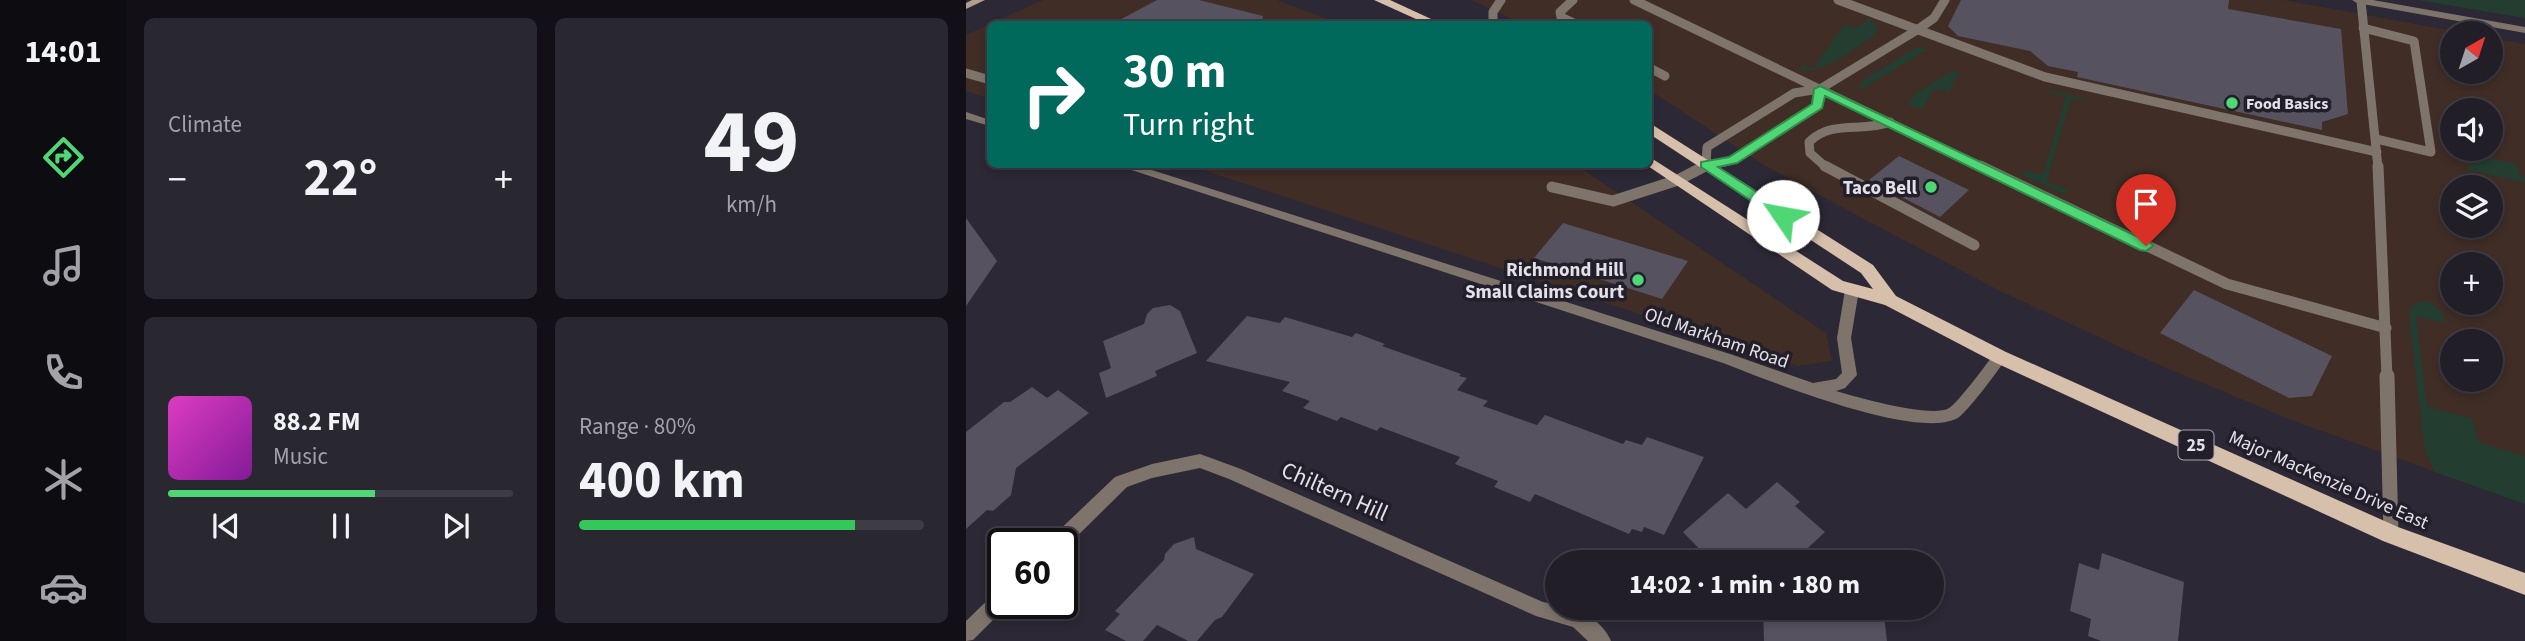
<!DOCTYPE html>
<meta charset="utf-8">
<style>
:root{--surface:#211e28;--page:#292730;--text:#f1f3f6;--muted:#a2a2a8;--line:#3e3c45;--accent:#4fd675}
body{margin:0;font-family:"Source Sans 3",sans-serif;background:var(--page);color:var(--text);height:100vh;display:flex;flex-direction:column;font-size:26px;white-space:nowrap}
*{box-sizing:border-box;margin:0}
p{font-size:23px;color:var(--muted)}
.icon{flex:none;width:38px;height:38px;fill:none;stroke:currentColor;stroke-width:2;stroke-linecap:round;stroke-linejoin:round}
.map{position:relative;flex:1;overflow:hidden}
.sheet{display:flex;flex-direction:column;gap:18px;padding:18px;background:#121016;width:840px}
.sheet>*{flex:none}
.hud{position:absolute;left:21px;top:21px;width:665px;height:147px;border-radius:10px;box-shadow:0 4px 10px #0003,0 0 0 2px var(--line);background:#00695c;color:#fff;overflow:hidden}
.needle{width:46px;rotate:39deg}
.buttons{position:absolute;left:1474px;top:21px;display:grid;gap:14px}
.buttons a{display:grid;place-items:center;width:63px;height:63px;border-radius:50%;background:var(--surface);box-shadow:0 4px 10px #0003,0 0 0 2px var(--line);font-size:35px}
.speed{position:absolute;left:21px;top:528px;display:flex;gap:14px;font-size:35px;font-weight:700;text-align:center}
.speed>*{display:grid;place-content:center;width:91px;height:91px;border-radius:50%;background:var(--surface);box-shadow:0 4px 10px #0003,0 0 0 2px var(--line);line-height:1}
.speed .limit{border:4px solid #111;border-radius:10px;background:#fff;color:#111}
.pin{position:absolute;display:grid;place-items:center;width:60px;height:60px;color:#fff;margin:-72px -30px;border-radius:50% 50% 50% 0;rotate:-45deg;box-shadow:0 0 7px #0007}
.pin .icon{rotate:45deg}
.me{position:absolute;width:77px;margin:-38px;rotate:303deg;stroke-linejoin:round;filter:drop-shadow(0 0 5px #0008)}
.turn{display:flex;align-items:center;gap:24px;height:147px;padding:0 21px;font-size:32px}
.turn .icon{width:91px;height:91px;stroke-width:2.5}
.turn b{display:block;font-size:49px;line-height:60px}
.big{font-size:52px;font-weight:700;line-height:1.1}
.sheet .widget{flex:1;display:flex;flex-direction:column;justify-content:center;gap:10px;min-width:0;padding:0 24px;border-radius:10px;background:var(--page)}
.sheet .dial{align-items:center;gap:0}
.dial b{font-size:91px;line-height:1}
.song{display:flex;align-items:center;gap:21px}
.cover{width:84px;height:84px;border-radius:10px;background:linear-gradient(135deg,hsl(310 70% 55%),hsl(290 70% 35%))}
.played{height:7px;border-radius:4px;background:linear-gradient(90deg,var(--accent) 60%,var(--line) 60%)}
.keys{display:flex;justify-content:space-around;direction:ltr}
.heat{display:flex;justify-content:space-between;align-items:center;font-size:38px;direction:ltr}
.charge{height:10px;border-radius:5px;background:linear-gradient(90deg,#34c759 80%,var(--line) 0)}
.sheet .tiles{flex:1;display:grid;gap:18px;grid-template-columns:repeat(2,1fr)}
.trip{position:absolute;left:579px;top:550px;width:399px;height:70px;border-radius:35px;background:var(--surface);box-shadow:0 4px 10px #0003,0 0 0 2px var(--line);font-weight:700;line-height:70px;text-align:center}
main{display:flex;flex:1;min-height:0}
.tab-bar{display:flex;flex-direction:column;width:126px;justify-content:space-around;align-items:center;background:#0d0c10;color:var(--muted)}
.tab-bar .icon{width:49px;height:49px}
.tab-bar .active{color:var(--accent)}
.tab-bar b{font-size:32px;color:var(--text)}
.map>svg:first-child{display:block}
</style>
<main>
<nav class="tab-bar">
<b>14:01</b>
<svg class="icon active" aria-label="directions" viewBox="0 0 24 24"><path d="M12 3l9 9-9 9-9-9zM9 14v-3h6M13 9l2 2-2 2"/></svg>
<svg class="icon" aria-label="music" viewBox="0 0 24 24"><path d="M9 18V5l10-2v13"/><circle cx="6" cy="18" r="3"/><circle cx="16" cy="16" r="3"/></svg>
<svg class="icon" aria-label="phone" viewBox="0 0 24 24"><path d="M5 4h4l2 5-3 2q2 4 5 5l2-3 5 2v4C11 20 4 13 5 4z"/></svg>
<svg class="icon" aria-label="climate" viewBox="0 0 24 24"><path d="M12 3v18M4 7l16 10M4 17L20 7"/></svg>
<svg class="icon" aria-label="car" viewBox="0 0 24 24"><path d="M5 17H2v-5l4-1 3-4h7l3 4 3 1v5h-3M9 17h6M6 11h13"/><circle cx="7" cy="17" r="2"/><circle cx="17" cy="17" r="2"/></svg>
</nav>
<section class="sheet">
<div class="tiles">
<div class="widget"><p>Climate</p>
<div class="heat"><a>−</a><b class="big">22°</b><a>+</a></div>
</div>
<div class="widget dial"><b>49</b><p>km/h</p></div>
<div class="widget">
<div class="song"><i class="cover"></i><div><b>88.2 FM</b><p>Music</p></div></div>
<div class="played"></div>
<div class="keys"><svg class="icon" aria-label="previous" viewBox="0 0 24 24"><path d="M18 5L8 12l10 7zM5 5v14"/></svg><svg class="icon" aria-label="pause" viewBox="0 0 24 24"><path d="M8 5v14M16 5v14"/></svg><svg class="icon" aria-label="next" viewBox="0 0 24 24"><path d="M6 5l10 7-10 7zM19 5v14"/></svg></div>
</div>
<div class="widget"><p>Range · 80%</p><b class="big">400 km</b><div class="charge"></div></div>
</div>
</section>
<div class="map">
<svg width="1559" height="641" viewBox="0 0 1559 641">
<rect width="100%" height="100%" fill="#2c2835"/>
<!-- commercial -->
<g fill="#3f2d26" fill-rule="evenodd">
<polygon points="77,0 311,0 375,24 24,24 24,99 0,91 0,35"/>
<path d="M505,0H1318L1499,33H1486V72H1524V38L1559,44V504L1325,420L1184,361L1032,290L881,210L798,165L683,90L682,24H557ZM1486,110H1524V149H1486ZM1486,187H1524V226H1486ZM1486,264H1524V303H1486ZM1486,341H1524V380H1486Z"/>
<polygon points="222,165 610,165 860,333 866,361 831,366"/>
</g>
<!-- green -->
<g fill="#233e31">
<polygon points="1452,0 1559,0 1559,18"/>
<path d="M903,18L910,26L911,31L906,37C890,47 851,78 833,69L838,66L848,68L878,25L891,28Z"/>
<polygon points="950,48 962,49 894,90 894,84 900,78"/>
<polygon points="988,70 992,74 984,92 967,89 957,109 941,105 949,94"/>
<polygon points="1083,90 1126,100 1105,99 1081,179 1083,183 1103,190 1098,194 1058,176 1054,171 1077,174 1100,97 1081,92"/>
<polygon points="1527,159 1551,164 1553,174 1559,177 1559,182 1502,170 1501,165"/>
<path d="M1454,301C1469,303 1477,309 1479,323L1450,316L1461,406L1506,419L1512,442L1559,456V504L1469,472L1459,451L1443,316L1446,306Z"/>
</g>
<!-- building -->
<g fill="#565260">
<polygon points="191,0 233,0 297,16 296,24 146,24"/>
<polygon points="995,0 1263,0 1262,9 1375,29 1382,114 1356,122 1356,130 1111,77 1112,72 1082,66 1064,51 992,36 982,26"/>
<polygon points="933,156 1003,190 974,217 903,180"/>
<polygon points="0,218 31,261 0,306"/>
<polygon points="597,223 722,261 696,299 568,258"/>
<polygon points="1228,290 1366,356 1346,396 1323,398 1194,333"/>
<polygon points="204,305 214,311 231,353 189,371 191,376 140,398 133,373 145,368 137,341 178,324 181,314 187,308"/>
<polygon points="281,316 314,323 319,317 386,337 390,333 419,344 416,346 495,374 493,376 501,378 491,390 522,401 517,406 571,425 579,415 657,444 660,440 676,445 681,437 738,457 698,535 678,527 676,532 666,529 663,534 569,494 564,502 528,487 532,481 489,464 494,457 414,427 411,431 375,417 371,421 337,408 344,401 316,391 324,382 240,361"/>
<polygon points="66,387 81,398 92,390 123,413 50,468 45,495 27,511 21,510 0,529 0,432 38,402 44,402"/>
<polygon points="811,482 834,502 829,506 859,532 827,562 746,562 717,532 762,493 780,509"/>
<polygon points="228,537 230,549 288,574 256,617 249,620 231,641 222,641 191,625 177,641 160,641 139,630 154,614 149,611 198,560 199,554 208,544"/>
<polygon points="1136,553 1218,582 1212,641 1135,641 1122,636 1125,619 1104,611 1113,563 1133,570"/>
<polygon points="797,607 917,607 921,641 798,641"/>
</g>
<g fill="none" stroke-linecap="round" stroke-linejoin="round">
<!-- service-far2 -->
<g stroke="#7f746b" stroke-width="9">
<polyline points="607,0 594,12 595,17 610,24"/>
<polyline points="668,0 1018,168"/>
<polyline points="872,0 1079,77 1411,152"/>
<polyline points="1395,1 1412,168"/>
<polyline points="527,24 527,12 535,0"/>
<polyline points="1397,28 1448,41 1465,152 1411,139"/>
<polyline points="682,67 699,76"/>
<polyline points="0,73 24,80"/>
<polyline points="740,165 741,147 828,93 854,89 951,30 968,18 979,0"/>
<polyline points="735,168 766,160 852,106 854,89"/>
<path d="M861,168L844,153L843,142C866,119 896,133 924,122"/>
</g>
<!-- service-far1 -->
<g stroke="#7f746b" stroke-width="11">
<polyline points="859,166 1008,245"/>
<polyline points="1014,166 1261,284 1420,328"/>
<polyline points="1412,166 1421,377"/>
<polyline points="586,187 647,201 712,180 739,166"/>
</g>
<!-- service -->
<polyline stroke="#7f746b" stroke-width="15" points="1421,376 1425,534"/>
<!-- minor -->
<g fill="#7f746b" fill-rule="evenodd">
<polygon points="1386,0 1407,0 1559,27 1559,33 1391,3"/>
<polygon points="0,112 24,120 24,126 0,119"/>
<path d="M147,164H167L767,355L847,383L870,379L876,373L871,338L879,290L881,287H891L893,290L885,338L891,375L879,388L870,391C891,397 966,419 983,408C992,403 1021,363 1029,353H1039L1041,357C1035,367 999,416 990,419C945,439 804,381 757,363Z"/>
<path d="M234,454L275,469L577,602L592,605V607C613,607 637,621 645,641H622L607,627L570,616L263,479L234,468L186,478L161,487L97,550L96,544H82L85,538L149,477L186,464Z"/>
<polygon points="37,588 37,604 43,604 7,640 0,641 0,621 31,591"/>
</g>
<!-- secondary -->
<polygon fill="#b09e8f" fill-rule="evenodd" points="6,0 19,0 0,9 0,3"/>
<!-- primary -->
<g fill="#d6bfab" fill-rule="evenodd">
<polygon points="408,0 424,0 476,24 461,24"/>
<polygon points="682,122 907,265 930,296 1040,352 1432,527 1559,573 1559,595 1417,541 1028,362 919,305 866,290 679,164 682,164 682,156 877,281 907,289 895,273 682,133"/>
</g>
</g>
<!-- route -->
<polygon fill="#4fd675" stroke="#338b4c" stroke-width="2" points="854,86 1185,243 1187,246 1180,251 1174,250 859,96 856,108 771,163 752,167 822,212 822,219 812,219 735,167 735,162 763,157 846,104 848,89"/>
<!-- markers -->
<g fill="#4fd675" stroke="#221e2a" stroke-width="2.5">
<circle cx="1266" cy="103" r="7"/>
<circle cx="965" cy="187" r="7"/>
<circle cx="672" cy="280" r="7"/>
</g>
<g text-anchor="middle" stroke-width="7" stroke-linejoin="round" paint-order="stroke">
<!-- far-poi labels -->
<g font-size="16" font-weight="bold" fill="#e3e0e9" stroke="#221e2a" text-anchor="start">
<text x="1280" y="109">Food Basics</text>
</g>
<!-- shield labels -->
<rect fill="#221e2a" stroke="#a9a6b0" stroke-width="2" x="1212.5" y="430.5" width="35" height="29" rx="5"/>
<g font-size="18" font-weight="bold" fill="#e3e0e9">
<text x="1230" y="451">25</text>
</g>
<!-- poi labels -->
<g font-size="19" font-weight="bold" fill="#e3e0e9" stroke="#221e2a" text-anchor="end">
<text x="951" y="194">Taco Bell</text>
<text x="658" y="276">Richmond Hill<tspan x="658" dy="22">Small Claims Court</tspan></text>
</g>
<!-- street labels -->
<g font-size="19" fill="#e3e0e9" stroke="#221e2a">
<text transform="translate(751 337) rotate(19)" y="7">Old Markham Road</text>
<text transform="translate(1363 479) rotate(24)" y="7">Major MacKenzie Drive East</text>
</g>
<!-- near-street labels -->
<g font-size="23" fill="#e3e0e9" stroke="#221e2a">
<text transform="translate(369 491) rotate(24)" y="8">Chiltern Hill</text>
</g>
</g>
</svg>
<div class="buttons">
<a><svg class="needle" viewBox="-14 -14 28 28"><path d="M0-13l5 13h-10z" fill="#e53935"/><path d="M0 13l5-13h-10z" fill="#a2a2a8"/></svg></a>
<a><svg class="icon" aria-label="sound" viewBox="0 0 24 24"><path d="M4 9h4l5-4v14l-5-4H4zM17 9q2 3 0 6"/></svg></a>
<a><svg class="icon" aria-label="layers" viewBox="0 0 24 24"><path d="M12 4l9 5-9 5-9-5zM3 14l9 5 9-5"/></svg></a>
<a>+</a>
<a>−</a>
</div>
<div class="speed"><div class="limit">60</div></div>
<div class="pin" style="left:1180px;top:246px;background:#d93025"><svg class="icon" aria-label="arrive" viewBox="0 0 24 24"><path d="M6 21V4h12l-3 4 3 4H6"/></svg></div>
<svg class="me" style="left:817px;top:216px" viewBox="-20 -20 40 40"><circle r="19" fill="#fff"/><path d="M0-13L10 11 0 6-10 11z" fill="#4fd675"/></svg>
<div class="trip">14:02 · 1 min · 180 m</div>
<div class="hud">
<div class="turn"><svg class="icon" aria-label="right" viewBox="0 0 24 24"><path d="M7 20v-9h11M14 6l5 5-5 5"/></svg><div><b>30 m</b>Turn right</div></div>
</div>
</div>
</main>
